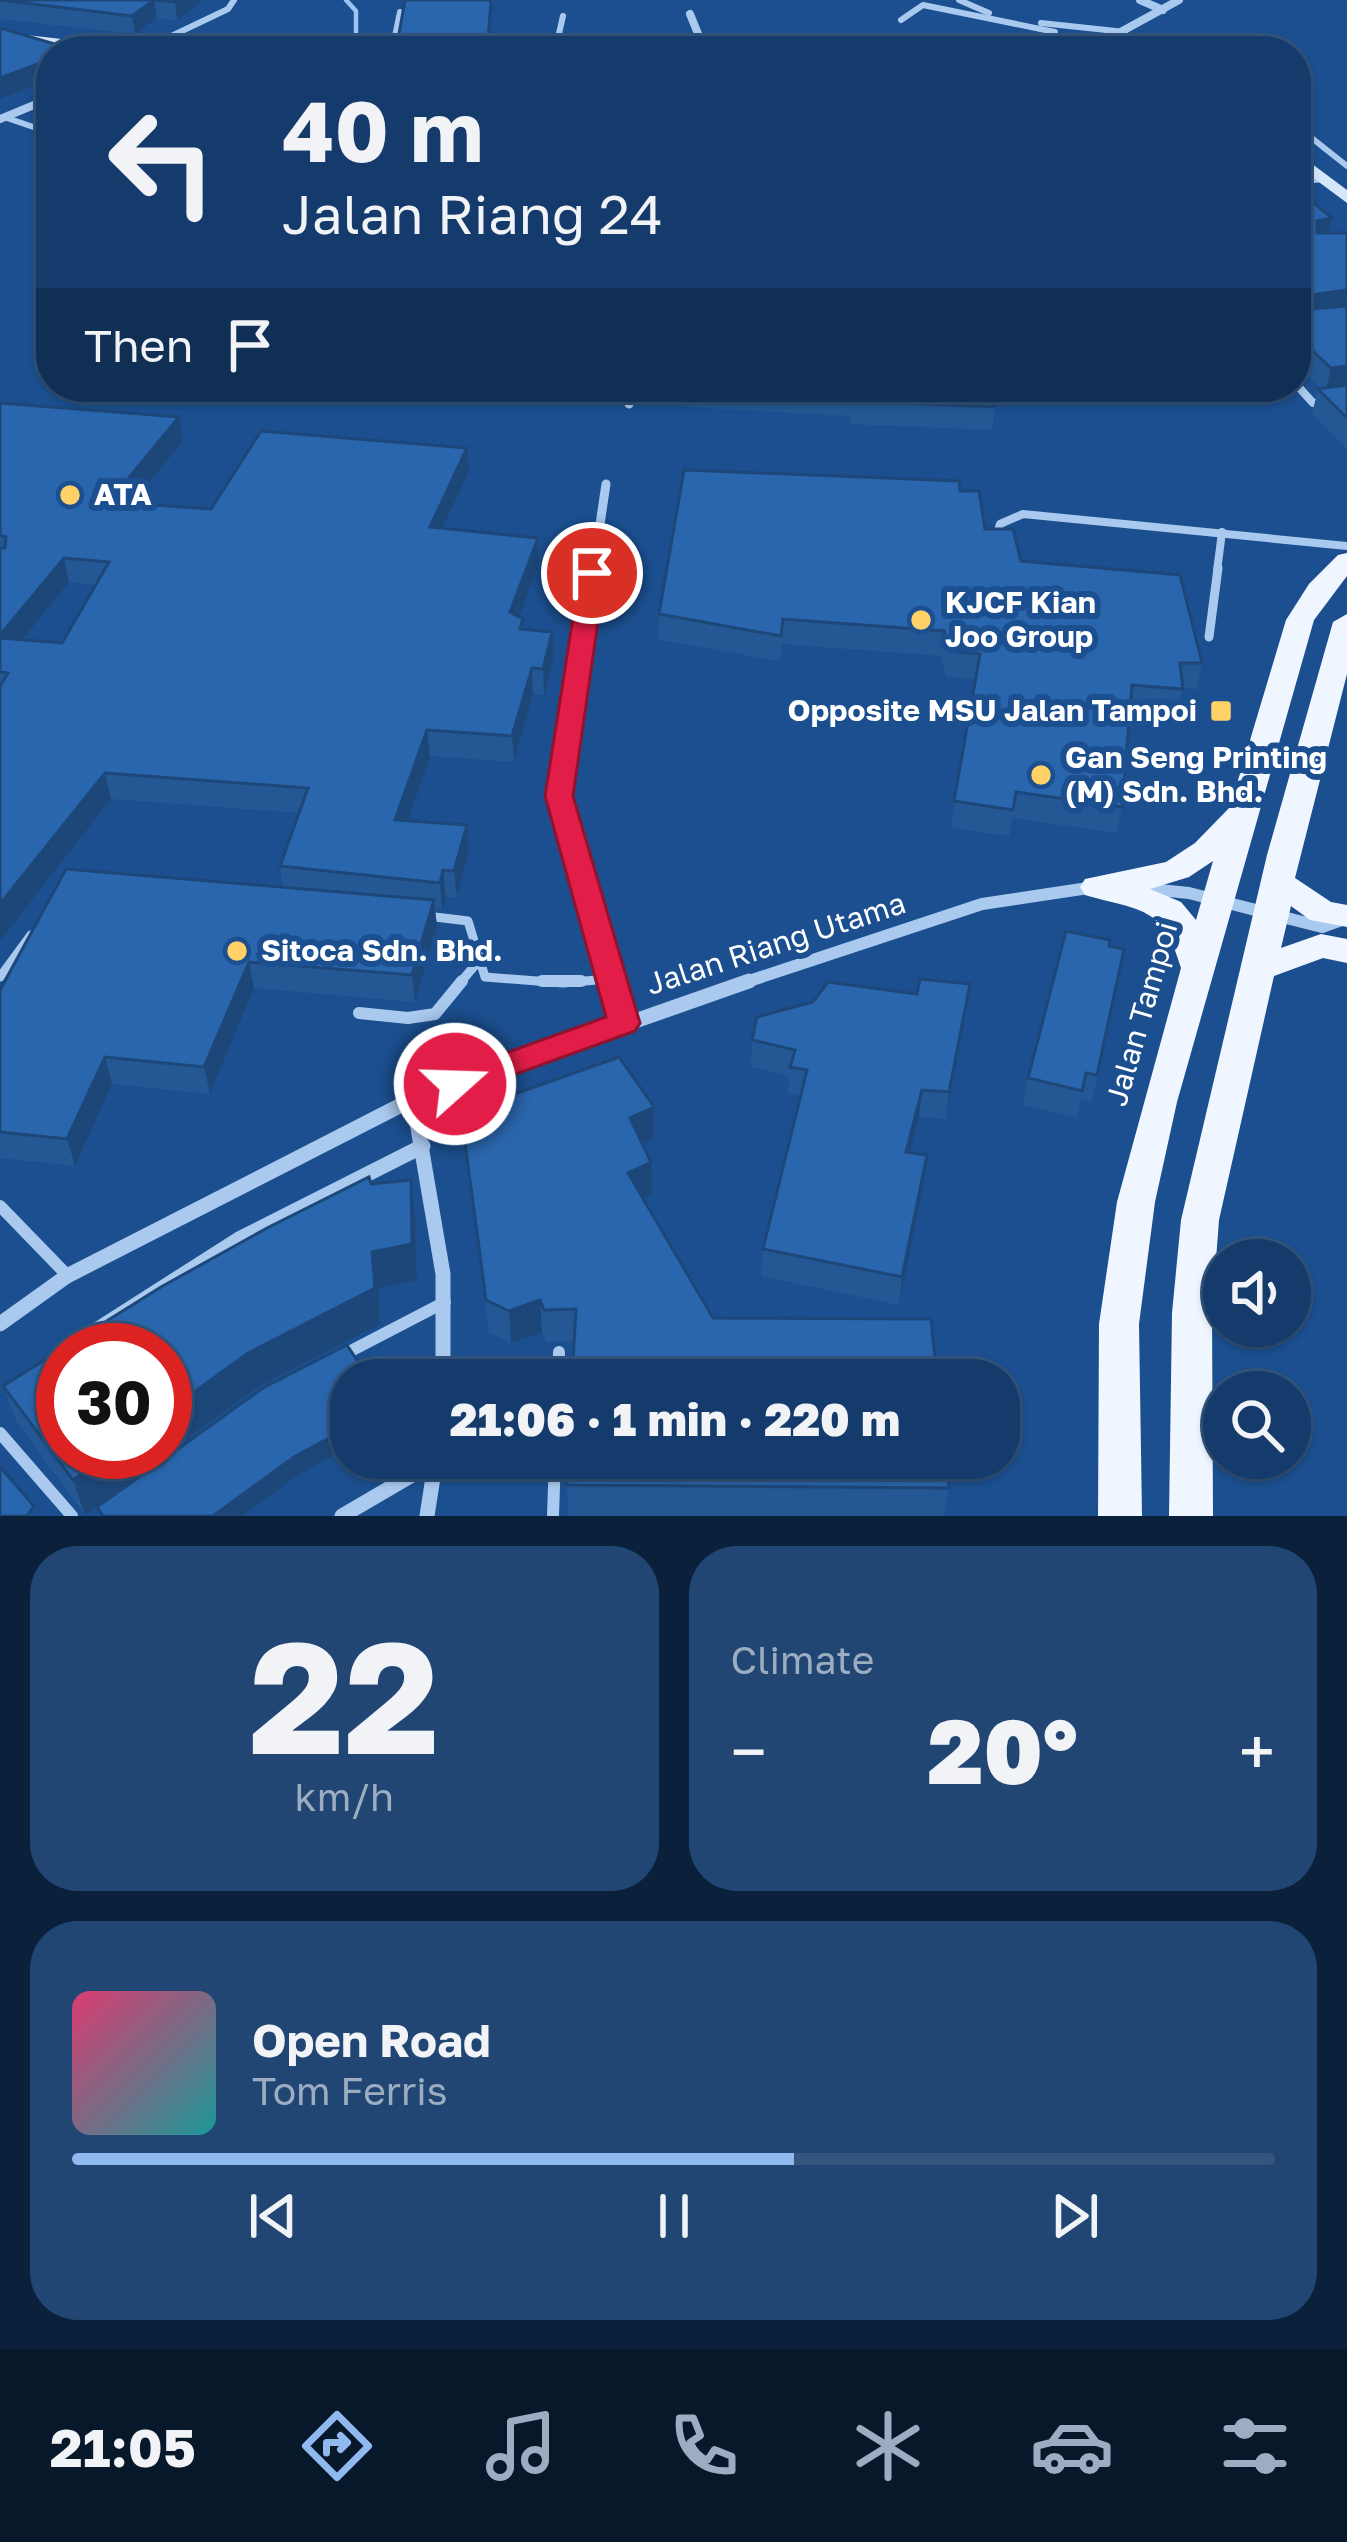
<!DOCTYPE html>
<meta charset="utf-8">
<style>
:root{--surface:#143b6b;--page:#214673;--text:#f1f3f6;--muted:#9dadc1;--line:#33557e;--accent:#90b9f0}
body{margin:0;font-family:"Golos Text",sans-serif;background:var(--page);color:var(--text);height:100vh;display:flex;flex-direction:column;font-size:45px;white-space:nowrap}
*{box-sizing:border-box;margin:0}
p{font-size:39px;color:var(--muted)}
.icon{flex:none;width:66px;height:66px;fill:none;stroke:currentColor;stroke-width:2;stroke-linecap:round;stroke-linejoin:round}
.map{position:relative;height:1516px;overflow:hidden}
.panel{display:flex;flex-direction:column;gap:30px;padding:30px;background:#0b203b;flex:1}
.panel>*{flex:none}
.hud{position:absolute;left:36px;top:36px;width:1275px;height:366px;border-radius:48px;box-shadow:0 3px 9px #0004,0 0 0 3px var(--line);background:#143b6b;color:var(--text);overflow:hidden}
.tools{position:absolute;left:1203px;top:1239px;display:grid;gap:24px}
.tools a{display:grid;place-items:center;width:108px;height:108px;border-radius:50%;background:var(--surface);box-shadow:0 3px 9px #0004,0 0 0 3px var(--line);font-size:60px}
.speed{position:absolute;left:36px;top:1323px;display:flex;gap:24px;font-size:60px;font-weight:700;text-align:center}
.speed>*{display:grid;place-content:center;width:156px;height:156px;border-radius:50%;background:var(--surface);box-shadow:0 3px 9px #0004,0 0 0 3px var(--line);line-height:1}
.speed .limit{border:18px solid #d22;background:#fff;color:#111}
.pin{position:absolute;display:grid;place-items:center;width:102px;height:102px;color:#fff;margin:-51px;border:6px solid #fff;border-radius:50%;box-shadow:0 3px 12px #0007}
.me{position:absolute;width:132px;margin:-66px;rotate:70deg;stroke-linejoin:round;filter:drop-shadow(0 0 9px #0008)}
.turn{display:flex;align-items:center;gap:42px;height:252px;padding:0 48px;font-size:54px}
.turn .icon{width:156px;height:156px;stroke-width:2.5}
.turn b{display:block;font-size:84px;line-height:102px}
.then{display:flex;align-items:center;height:114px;padding:0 48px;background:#0003;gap:24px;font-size:45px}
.big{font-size:90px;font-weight:800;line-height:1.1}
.panel .card{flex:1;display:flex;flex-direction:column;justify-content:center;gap:18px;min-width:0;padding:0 42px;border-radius:48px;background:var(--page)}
.panel .dial{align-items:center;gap:0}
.dial b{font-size:156px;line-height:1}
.song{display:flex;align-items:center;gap:36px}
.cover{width:144px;height:144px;border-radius:18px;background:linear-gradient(135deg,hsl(340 70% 55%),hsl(180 70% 35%))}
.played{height:12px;border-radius:6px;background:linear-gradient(90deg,var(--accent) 60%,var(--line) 60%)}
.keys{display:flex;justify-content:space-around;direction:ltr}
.heat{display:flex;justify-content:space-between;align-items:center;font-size:66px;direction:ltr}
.panel .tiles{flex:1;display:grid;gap:30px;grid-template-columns:1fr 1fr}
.card:last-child{grid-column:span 2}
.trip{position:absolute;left:330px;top:1359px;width:690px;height:120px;border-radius:48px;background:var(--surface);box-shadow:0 3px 9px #0004,0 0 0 3px var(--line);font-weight:800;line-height:120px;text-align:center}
.tab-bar{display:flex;height:192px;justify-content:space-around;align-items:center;background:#08182b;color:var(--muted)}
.tab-bar .icon{width:84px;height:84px}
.tab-bar .active{color:var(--accent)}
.tab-bar b{font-size:54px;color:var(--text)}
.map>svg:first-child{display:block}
</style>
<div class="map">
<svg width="1347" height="1516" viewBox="0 0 1347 1516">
<rect width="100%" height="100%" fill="#1b4f8f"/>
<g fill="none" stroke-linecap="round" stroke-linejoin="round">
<!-- stream -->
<polyline stroke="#9cc4f0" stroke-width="4.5" points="346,0 356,11 356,38 346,51"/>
<!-- lane-far3 -->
<g stroke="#a9c9ee" stroke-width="6">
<polyline points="959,0 989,13"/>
<polyline points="901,20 923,5 1055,32 1039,44 1072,51"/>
<polyline points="1041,23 1125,32"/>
<polyline points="909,41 966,51"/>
<polyline points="140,51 228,9 234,0"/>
<polyline points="392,51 400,12"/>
<polyline points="555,51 563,16"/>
<polyline points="4,117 51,133"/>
<polyline points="1299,128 1347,166"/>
<polyline points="1296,182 1323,179"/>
</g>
<!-- lane-far2 -->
<g stroke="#a9c9ee" stroke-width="8">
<polyline points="1296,384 1313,403 1347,398"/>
<polyline points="996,537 1000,524 1023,514 1347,546"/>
<polyline points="1217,571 1222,532"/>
</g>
<!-- lane-far1 -->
<g stroke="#a9c9ee" stroke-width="9">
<polyline points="1209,637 1218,568"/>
<polyline points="427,916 468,921 485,977 563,983 608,979"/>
<polyline points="0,977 31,935"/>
<polyline points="459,984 477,963"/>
</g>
<!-- lane -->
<g stroke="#a9c9ee" stroke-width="12">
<polyline points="542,981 581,981"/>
<polyline points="359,1013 408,1018 435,1014 462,981"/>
<polyline points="0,1206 67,1275"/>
<polyline points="343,1355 445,1302"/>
<polyline points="558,1380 559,1352"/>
<polyline points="0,1433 72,1516"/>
<polyline points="553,1516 555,1458"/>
</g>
<!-- street-far3 -->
<g stroke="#a9c9ee" stroke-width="8">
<polyline points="1140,0 1163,10"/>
<polyline points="690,14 705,51"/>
<polyline points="1086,51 1179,0"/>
<polyline points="0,119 51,98"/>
</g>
<!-- street-far2 -->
<g stroke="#a9c9ee" stroke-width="9">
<polyline points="629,404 632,387"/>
<polyline points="593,571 606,484"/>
</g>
<!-- street-far1 -->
<g stroke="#a9c9ee" stroke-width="12">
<polyline points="593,568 559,796 613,984"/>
<polyline points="1139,888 1189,893 1322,927 1347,918"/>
<polyline points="740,984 982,904 1095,887"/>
</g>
<!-- street -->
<g stroke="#a9c9ee" stroke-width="15">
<polyline points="612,981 624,1023"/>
<polyline points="413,1099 443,1274 443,1380"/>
<polyline points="0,1324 67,1276 413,1099 749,981"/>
<polyline points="65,1350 239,1239 423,1146"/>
<polyline points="342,1516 436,1461"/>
<polyline points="427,1516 436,1458"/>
</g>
<!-- secondary -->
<g fill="#d6e6fa" fill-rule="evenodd">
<polygon points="0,32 132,47 139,51 96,51 0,40"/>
<polygon points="1296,152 1347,190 1347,203 1296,165"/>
</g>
<!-- primary -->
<g fill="#f0f6ff" fill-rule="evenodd">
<path d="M1347,553V576L1314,620L1177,1102L1155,1202L1139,1324L1142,1516H1098L1099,1324L1117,1202L1181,968C1163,905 1140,911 1085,895L1080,887L1085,879L1166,862L1195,843L1230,807L1286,620L1309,584L1338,555ZM1213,861L1196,920L1181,902L1150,889L1189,877Z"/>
<polygon points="1347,614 1347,674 1295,878 1331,902 1347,905 1347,927 1310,920 1291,906 1281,948 1321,934 1347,939 1347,963 1323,958 1274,976 1219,1220 1212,1313 1213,1516 1169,1516 1172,1313 1181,1220 1267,855 1333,622"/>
</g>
</g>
<!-- wall -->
<g fill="#245895" fill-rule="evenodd">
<polygon points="0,0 203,0 177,21 157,18 135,34 0,19"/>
<polygon points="491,0 492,0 493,5 489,51 396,51"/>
<polygon points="1296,188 1328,233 1347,233 1347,450 1312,414 1318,389 1321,388 1296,365"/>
<polygon points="687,387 992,387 995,407 992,430 850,424 850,416 687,407"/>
<path d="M0,403L183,441L133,504L211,509L467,448L469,471L443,529L538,538L539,563L519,617L524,629L552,632L554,657L544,695L533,694L514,762L430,756L407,821L469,851L457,897H446L442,909H435L437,927L415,1002L254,988L210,1094L112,1084L75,1166L0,1158V990L283,888L280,866L299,813L111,799L0,941ZM69,582L95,585L62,643L23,640Z"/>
<polygon points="960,491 985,529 1021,561 1202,663 1197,689 1183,688 1177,714 1130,711 1122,807 1117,833 1012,818 1009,836 951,828 976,679 946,677 941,656 782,644 780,661 659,640 659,614"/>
<polygon points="1109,946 1124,949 1092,1102 1081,1100 1077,1118 1023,1105 1028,1078"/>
<polygon points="917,994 966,1011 946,1119 919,1117 910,1153 927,1155 924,1182 899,1305 761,1276 763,1249 801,1096 788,1094 789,1076 751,1067 752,1040"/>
<polygon points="461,1113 654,1139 643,1144 652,1194 643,1198 574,1341 546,1342 542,1332 511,1343 489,1332"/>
<polygon points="411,1180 415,1216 417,1280 378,1288 380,1324 256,1388 85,1515 16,1421 3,1386 371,1184"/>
<polygon points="567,1485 949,1488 944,1516 568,1516"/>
</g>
<!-- shaded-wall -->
<g fill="#1d4779">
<polygon points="154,0 157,18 135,34 132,16"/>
<polygon points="178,0 203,0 177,21 175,2"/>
<polygon points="491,0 492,0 493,5 488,51"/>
<polygon points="51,59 51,79 0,99 0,78"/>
<polygon points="1332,218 1327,241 1312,244 1317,221"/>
<polygon points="1347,290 1346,314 1296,321 1296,297"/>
<polygon points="1347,366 1347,383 1344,390 1325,393 1331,368"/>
<polygon points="179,417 183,441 114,527 109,502"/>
<polygon points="467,448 469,471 432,552 430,527"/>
<polygon points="538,538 539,563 512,637 510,612"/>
<polygon points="64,558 69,582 4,663 0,648 0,635"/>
<polygon points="552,632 554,657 544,695 543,669"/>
<polygon points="532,668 533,694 514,762 512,736"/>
<polygon points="427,730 430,756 399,847 395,820"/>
<polygon points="105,773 111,799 0,941 0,904"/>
<polygon points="467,825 469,851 457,897 454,871"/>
<polygon points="443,870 446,897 442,909 440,883"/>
<polygon points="434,900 437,927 415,1002 412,975"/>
<polygon points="249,962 254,988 210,1094 204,1067"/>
<polygon points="970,984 966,1011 946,1119 949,1092"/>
<polygon points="105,1057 112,1084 75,1166 67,1139"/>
<polygon points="922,1090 919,1117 903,1179 906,1152"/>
<polygon points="654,1107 654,1139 631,1150 630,1118"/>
<polygon points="927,1155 924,1182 899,1305 902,1277"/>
<polygon points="651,1162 652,1194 629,1205 628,1173"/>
<polygon points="411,1180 415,1216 417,1280 378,1288 380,1324 256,1388 85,1515 73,1480 111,1452 165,1452 165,1413 372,1252"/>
<polygon points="540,1300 542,1332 511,1343 509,1311"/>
<polygon points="351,1426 351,1446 298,1475 242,1516 213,1516 294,1457"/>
</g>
<!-- building -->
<g fill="#2a66ad" stroke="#1d4779" stroke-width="3">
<polygon points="0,0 178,0 175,2 154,0 132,16"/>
<polygon points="405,0 491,0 488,41 475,42 474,50 396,51"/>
<polygon points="0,28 75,50 51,51 51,59 0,78"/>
<polygon points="1296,188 1332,218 1317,221 1317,233 1347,233 1347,290 1296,297"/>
<polygon points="1296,306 1302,310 1347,306 1347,366 1331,368 1296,335"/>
<polygon points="1347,385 1347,418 1318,389"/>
<polygon points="743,387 992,387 995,407 852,401 851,393"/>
<polygon points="0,403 179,417 109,502 211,509 261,431 467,448 430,527 538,538 510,612 523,619 520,629 552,632 543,669 532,668 512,736 427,730 395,820 467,825 454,871 443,870 440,883 280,866 308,788 105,773 0,904 0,686 8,673 0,672 0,638 62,643 109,562 64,558 0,635 0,548 5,548 6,537 0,535"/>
<polygon points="684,470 959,481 960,491 979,491 985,529 1013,529 1021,561 1180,575 1202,663 1180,663 1183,689 1132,685 1122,807 1016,792 1013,810 954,801 980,654 949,651 944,631 783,619 781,636 659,614"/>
<polygon points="66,869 434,900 412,975 249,962 204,1067 105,1057 67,1139 0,1132 0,990"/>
<polygon points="1066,931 1110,940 1109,946 1124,949 1097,1075 1086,1073 1082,1091 1028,1078"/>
<polygon points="920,979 970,984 949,1092 922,1090 906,1152 927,1155 902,1277 763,1249 807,1070 790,1067 795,1050 752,1040 757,1017 813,1002 828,982 917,994"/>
<polygon points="619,1057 654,1107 630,1118 651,1162 628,1173 713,1318 931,1319 937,1380 572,1380 576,1309 544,1310 540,1300 509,1311 486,1300 461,1113"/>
<polygon points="369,1177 371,1184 411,1180 412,1244 372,1252 375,1288 248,1353 165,1413 165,1350 63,1350 63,1452 111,1452 73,1480 3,1386 161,1287 267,1228"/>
<polygon points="347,1345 370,1380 351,1380 351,1426 294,1457 213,1516 103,1516 97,1507 263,1388"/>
<polygon points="568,1458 946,1458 949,1488 567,1485"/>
<polygon points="0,1467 34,1506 27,1516 0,1516"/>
</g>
<!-- route -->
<polygon fill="#e11d48" stroke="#92132f" stroke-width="3" points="592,566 605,573 573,796 640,1023 635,1031 455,1096 444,1093 439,1084 444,1075 606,1017 545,796 580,573"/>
<!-- markers -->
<g fill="#ffd166" stroke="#1b4f8f" stroke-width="4.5">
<circle cx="70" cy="495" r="12"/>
<circle cx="921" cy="620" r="12"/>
<rect x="1209" y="699" width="24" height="24" rx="6"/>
<circle cx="1041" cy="775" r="12"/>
<circle cx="237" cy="951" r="12"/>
</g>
<g text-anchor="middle" stroke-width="12" stroke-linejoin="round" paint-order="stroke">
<!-- poi labels -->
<g font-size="30" font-weight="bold" fill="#fff" stroke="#1b4f8f" text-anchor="start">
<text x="94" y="505">ATA</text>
<text x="945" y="613">KJCF Kian<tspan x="945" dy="34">Joo Group</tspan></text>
<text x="1197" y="721" text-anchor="end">Opposite MSU Jalan Tampoi</text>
<text x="1065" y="768">Gan Seng Printing<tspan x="1065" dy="34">(M) Sdn. Bhd.</tspan></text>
<text x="261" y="961">Sitoca Sdn. Bhd.</text>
</g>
<!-- street labels -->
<g font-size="30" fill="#fff" stroke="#1b4f8f">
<text transform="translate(776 944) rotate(-18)" y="10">Jalan Riang Utama</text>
<text transform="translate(1142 1014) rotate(-74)" y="10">Jalan Tampoi</text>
</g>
</g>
</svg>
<div class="tools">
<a><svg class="icon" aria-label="sound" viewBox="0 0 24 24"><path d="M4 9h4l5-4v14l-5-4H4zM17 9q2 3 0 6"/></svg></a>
<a><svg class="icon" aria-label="search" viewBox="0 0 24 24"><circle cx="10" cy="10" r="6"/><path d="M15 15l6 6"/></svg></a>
</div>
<div class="speed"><div class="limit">30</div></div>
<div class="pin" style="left:592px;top:573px;background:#d93025"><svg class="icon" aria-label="arrive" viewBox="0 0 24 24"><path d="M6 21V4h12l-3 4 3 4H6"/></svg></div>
<svg class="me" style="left:455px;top:1084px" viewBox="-20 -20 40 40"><circle r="17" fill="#e11d48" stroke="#fff" stroke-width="3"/><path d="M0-11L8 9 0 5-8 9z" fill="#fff"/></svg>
<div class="trip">21:06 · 1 min · 220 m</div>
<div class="hud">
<div class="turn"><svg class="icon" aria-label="left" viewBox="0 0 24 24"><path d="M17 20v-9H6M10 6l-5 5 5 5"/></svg><div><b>40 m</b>Jalan Riang 24</div></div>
<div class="then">Then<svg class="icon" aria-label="arrive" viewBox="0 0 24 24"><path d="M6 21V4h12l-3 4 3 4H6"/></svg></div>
</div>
</div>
<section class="panel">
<div class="tiles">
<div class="card dial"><b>22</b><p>km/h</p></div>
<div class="card"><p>Climate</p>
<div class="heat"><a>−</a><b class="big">20°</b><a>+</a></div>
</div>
<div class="card">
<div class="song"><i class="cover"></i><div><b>Open Road</b><p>Tom Ferris</p></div></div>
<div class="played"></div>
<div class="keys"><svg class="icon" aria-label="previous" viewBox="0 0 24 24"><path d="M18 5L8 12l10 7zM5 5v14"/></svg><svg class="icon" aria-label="pause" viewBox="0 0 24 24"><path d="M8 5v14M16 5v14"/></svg><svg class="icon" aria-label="next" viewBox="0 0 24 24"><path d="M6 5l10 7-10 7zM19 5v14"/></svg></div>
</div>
</div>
</section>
<nav class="tab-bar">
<b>21:05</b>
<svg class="icon active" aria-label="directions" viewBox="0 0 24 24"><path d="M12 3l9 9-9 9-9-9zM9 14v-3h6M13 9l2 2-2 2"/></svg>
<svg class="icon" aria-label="music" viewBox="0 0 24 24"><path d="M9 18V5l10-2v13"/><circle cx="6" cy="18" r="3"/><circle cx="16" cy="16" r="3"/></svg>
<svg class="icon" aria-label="phone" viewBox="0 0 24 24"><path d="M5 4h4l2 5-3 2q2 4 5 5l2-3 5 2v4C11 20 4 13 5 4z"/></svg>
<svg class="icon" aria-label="climate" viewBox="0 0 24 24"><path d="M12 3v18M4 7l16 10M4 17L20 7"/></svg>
<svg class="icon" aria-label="car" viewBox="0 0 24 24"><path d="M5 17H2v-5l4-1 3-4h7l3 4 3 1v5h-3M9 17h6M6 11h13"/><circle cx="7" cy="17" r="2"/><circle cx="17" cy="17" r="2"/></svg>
<svg class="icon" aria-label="filters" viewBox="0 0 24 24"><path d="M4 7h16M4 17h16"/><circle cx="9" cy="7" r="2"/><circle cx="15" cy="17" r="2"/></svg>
</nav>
